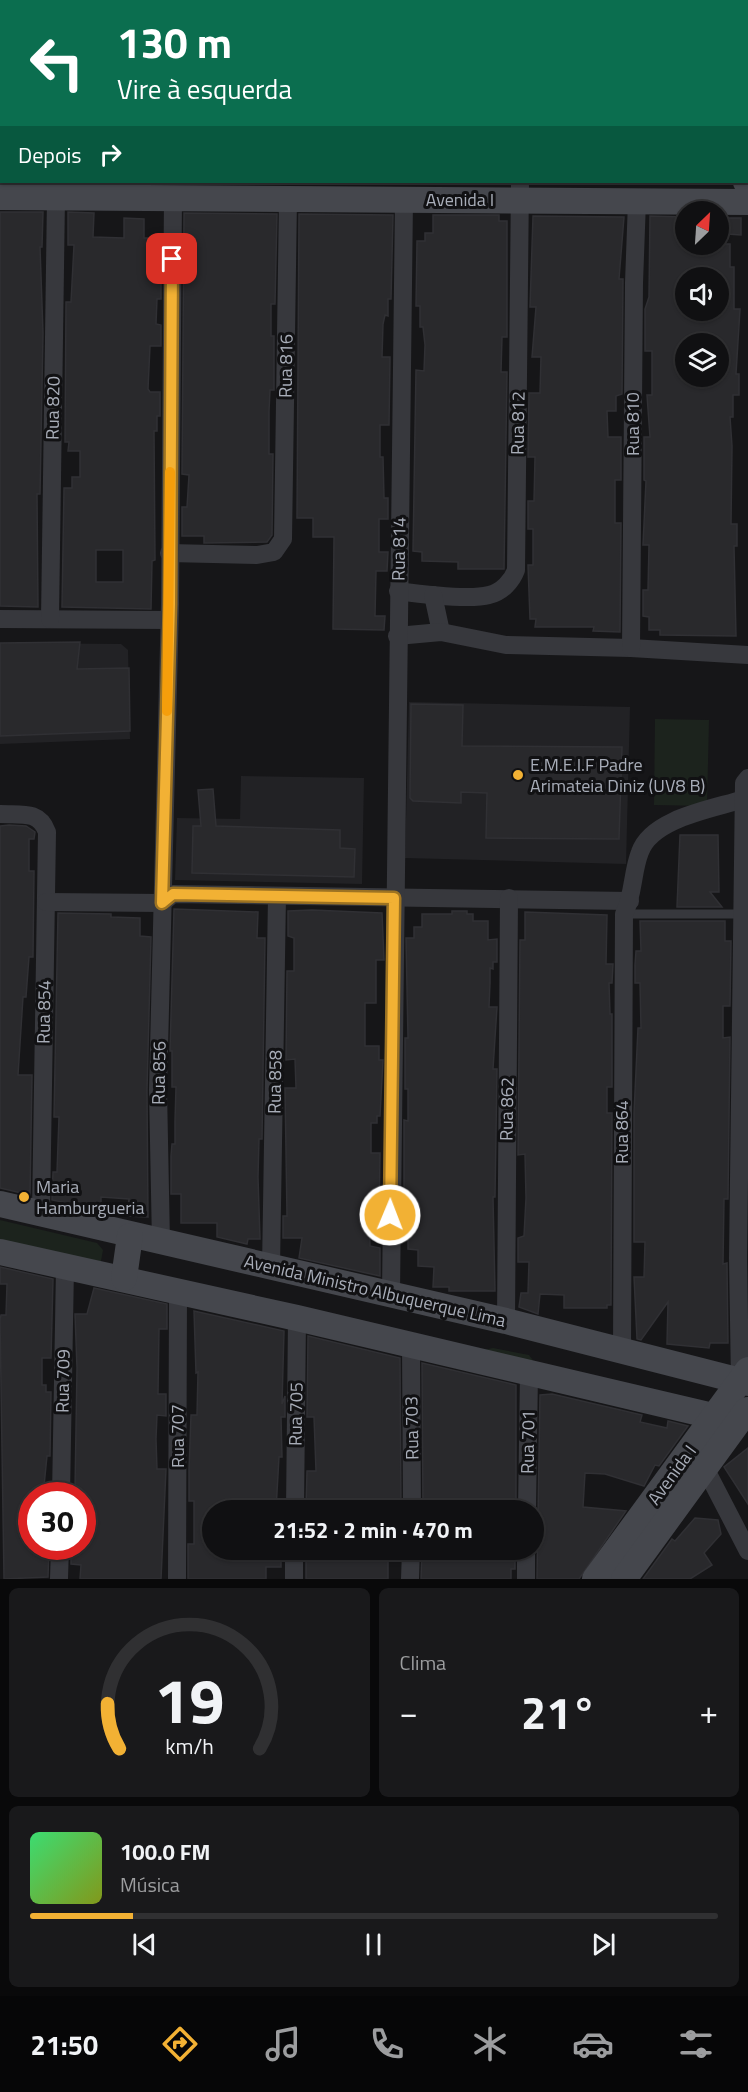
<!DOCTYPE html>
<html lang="pt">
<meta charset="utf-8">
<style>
:root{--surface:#101012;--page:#19191b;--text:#f1f3f6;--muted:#9c9d9f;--line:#303032;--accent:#f2b134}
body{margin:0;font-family:"Titillium Web",sans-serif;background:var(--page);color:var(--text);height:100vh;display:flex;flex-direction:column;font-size:22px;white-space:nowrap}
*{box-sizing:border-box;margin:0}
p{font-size:20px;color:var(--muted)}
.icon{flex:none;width:33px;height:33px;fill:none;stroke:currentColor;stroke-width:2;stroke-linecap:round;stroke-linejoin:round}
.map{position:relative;height:1579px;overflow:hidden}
.panel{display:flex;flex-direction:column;gap:9px;padding:9px;background:#09090a;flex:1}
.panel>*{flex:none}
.banner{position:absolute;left:0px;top:0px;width:748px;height:183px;box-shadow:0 2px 4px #0004,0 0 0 2px var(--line);background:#0b6e4f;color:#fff;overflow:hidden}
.needle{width:39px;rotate:25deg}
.buttons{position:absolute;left:675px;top:201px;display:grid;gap:12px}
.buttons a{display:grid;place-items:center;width:54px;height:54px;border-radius:50%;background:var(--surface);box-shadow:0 2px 4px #0004,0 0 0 2px var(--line);font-size:30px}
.speed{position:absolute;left:18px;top:1482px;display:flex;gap:12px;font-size:30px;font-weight:700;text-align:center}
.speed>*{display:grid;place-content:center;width:78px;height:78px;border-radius:50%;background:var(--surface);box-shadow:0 2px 4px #0004,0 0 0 2px var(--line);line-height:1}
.speed .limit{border:9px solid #d22;background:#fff;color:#111}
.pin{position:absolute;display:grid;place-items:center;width:51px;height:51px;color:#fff;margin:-26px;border-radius:12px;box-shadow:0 3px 9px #0006}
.me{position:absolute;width:66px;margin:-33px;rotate:1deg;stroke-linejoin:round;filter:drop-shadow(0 0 4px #0008)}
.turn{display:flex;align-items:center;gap:21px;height:126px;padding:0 18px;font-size:27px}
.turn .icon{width:78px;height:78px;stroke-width:2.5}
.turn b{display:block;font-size:42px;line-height:51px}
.then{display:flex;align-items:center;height:57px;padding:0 18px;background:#0003;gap:12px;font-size:22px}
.big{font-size:45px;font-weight:700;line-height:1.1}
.panel .widget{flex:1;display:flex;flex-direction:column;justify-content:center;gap:9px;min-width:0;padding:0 21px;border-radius:9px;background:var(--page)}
.panel .dial{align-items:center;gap:0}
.dial svg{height:156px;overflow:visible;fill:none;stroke:var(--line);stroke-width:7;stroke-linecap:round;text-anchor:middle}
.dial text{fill:var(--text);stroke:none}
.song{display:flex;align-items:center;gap:18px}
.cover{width:72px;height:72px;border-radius:9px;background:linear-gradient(135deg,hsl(140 70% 55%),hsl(70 70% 35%))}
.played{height:6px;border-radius:3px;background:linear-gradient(90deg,var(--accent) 15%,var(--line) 15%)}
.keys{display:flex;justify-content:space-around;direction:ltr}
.heat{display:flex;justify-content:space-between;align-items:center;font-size:33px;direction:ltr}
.panel .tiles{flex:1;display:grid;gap:9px;grid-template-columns:1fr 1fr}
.widget:last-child{grid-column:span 2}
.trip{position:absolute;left:202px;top:1500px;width:342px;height:60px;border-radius:30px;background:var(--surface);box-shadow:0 2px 4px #0004,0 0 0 2px var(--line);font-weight:700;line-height:60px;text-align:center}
.tab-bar{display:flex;height:96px;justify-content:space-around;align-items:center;background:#060607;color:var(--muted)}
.tab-bar .icon{width:42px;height:42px}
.tab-bar .active{color:var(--accent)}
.tab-bar b{font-size:27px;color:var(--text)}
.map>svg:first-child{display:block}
</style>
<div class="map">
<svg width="748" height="1579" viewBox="0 0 748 1579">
<rect width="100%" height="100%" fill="#161618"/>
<!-- built -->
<g fill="#222225">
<polygon points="0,643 121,644 128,650 130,739 0,744"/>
<polygon points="409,702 630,707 626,864 405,858"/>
<polygon points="241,776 364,778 362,884 175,880 177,818 240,819"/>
</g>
<!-- green -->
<g fill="#1c231d">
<polygon points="655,719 709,720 707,806 654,805"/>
<polygon points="0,1220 97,1243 103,1250 101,1261 94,1265 0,1242"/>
<polygon points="493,1348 529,1355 535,1363 484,1350"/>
</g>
<!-- building -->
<g fill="#29292c" stroke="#303034" stroke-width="1.5" fill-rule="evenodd">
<polygon points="0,212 43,212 42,247 40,247 43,333 40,494 37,494 38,607 0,606"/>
<path d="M68,212L94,213L93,237L124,238V218L144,219V238H152L153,281L161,282V299H157L156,324L161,325V346H150L148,389L150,392H160V416H157V431H154L155,560L152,561L151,609L62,607L64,488H72V477H80V451H68L69,442H65L66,302H71L74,245H68ZM96,550H123V582H96Z"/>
<polygon points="184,213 277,214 275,304 271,304 271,336 274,336 274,390 270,390 269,411 269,454 273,454 272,535 267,542 204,543 204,536 182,536 182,507 187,507 189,475 182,474"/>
<polygon points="299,214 393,215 391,299 388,299 388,316 385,315 383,324 382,357 390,357 389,425 380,425 380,457 383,457 384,498 388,498 388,519 379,519 379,552 388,552 387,571 376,571 375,616 385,616 384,630 333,629 334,537 313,537 313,518 297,518"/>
<polygon points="433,215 499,215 499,221 507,221 507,337 502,337 501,372 507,372 504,569 458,569 458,562 422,561 422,552 413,551 416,370 424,371 425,345 423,327 420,327 420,306 416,306 417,241 425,241 425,233 433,233"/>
<polygon points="533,216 624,217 619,279 623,279 622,394 616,396 616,411 607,411 608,437 621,437 621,480 615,480 615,523 621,523 620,632 593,631 594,627 535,627 536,619 530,619 528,565 533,565 533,529 528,529 528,501 534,501 535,457 528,457 529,393 540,393 541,357 532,357 536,307 530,307"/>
<path d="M650,216L686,217V244H730V267H734V309H740L736,374H739V395H733V417H730L732,446L731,524H737V546H734L736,636L660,635V630H649V617L643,616V590H648L649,545H643L646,481L644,480V437H650L647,395H652V351H645V309L649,297ZM686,278H718V310H686ZM686,344H718V376H686Z"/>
<polygon points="727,218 741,218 741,235 727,234"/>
<polygon points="80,642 77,669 129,668 130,731 0,736 0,643"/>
<polygon points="411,704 463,705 462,746 622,747 619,839 486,838 487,793 461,792 461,803 413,801 410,798"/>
<polygon points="213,789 216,826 340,830 340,848 355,849 354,877 192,873 193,826 201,826 198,790"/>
<polygon points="9,825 26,826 35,832 34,839 29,839 29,871 34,871 33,957 29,957 26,997 23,997 18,1075 32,1075 30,1195 0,1188 0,826"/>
<polygon points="680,835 718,835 719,892 710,892 722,907 677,907"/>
<polygon points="174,909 258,912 257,938 265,938 262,1139 259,1139 258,1177 260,1239 248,1239 247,1244 217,1237 217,1223 181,1223 181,1194 171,1194 171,1156 172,1144 175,1144 175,1121 176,1087 172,1087 172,1051 170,1051"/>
<polygon points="312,910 382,913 384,960 376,960 376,1003 365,1003 365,1046 379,1046 379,1060 383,1060 380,1116 377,1116 377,1123 371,1123 371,1153 380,1153 379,1218 369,1218 370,1246 380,1248 380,1276 299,1258 302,1238 283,1238 283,1216 287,1216 285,1088 296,1088 295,1059 286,1060 287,971 294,971 294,938 288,936 288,911"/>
<polygon points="452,911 467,911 467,914 473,914 473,921 488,921 488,940 497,939 497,962 493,962 493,969 490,968 490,983 489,1007 497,1007 493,1069 497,1069 495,1197 493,1197 495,1291 449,1291 449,1287 433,1287 434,1267 418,1266 418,1250 408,1249 408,1239 404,1239 404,1120 408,1121 408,1089 405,1089 405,1038 408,1038 406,938 414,938 414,927 422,927 422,914 452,914"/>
<polygon points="525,912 607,915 606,964 613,964 612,983 609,983 610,1014 612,1014 612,1087 607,1087 607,1113 612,1113 611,1305 607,1305 607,1308 564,1308 564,1295 540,1294 538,1314 519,1307 521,1293 528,1293 529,1262 518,1262 518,1238 524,1236 526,1198 525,1154 518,1155 520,940 525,940"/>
<polygon points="58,913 111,914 111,917 140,918 140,936 151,937 147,1090 148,1217 127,1216 129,1199 101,1197 101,1210 52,1200 53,1172 57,1172 59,1117 54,1117"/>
<polygon points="640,921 725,921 725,941 731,941 730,1006 723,1006 723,1038 730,1037 728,1199 724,1199 723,1264 727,1263 728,1343 710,1343 709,1348 667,1344 668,1302 641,1340 637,1339 634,1277 644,1277 645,1242 634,1242 634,1113 638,1028 641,1028 640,983 635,983 635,965 636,951 641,951"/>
<polygon points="0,1267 53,1279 51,1358 42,1358 42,1385 46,1385 46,1392 51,1392 50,1456 47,1456 43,1496 31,1496 32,1546 49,1546 48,1577 4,1579 0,1319 1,1315 6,1315 7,1284 0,1284"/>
<polygon points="94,1288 167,1304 167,1329 159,1329 158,1394 166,1394 166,1416 157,1415 156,1439 157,1469 166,1469 161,1579 80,1579 81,1565 71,1564 71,1546 82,1546 82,1496 81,1489 75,1489 77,1368 75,1314 87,1314"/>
<polygon points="194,1311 284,1331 282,1404 285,1396 285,1417 281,1417 282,1457 279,1457 276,1510 213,1510 213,1550 281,1550 281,1567 266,1567 266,1579 188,1579 188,1544 194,1544 194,1501 189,1501 189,1470 191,1415 197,1415 198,1372 196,1373"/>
<polygon points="308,1336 400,1358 401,1510 306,1508 307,1471 316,1471 314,1417 307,1417"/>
<polygon points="422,1363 516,1385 516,1510 423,1510"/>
<polygon points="552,1394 642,1415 640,1422 667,1428 668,1421 688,1426 659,1466 655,1465 644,1486 605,1474 585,1473 583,1507 626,1511 579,1579 537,1579 540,1395"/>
<polygon points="748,1448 748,1504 724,1467"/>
<polygon points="695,1518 718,1520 721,1534 704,1553 712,1565 690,1579 643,1579 672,1539 675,1541"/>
<rect x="306" y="1550" width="82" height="29"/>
<polygon points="422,1550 510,1550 510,1554 515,1555 515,1569 511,1569 511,1579 421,1579"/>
</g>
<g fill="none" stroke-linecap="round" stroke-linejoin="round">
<!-- lane -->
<polyline stroke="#37383d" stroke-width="9" points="624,914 743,914"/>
<!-- street -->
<g stroke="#37383d" stroke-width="18">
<polyline points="689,0 691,2"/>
<polyline points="328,2 330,0"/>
<polyline points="574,2 575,0"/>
<polyline points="0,32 2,32"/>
<polyline points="747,42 748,42"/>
<polyline points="747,124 748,123"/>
<polyline points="169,553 257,555 274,552 283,539 288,199"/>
<path d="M398,591C420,594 470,600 489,595C502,592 512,581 516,570L520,182"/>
<polyline points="433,595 441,632"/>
<polyline points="0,619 169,620"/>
<polyline points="50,619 56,197"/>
<polyline points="397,636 441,632 506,645 631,648 748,655"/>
<polyline points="631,648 634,283 637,201"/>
<path d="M0,814C21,815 39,810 47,832L41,1213"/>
<polyline points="46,902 162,903 173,894 630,901"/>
<polyline points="161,1243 158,1090 170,604 173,196"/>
<polyline points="271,1268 277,896"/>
<polyline points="391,1293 404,200"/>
<polyline points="506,1321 509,898"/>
<polyline points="411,1345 412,1510"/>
<path d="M622,1350L624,914C634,894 632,872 640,852C652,818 713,809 744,799"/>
<polyline points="740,1381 738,1258 744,783 748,778"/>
<polyline points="698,1462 705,1468 748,1551"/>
<polyline points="61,1496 65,1267"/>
<polyline points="295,1510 297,1318"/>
<polyline points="527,1510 529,1373"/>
<polyline points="59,1579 60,1546"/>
<polyline points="177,1579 178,1293"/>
<polyline points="294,1579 294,1550"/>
<polyline points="410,1579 411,1550"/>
<polyline points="526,1579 526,1550"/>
</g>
<!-- secondary -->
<g stroke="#45474d" stroke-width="26">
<polyline points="151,2 152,0"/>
<polyline points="176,2 176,0"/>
<polyline points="0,175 2,175"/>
<polyline points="746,182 748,182"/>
<polyline points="0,197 748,202"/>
<polyline points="0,1204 506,1321 748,1383"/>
<polyline points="0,1252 297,1318 738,1422"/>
<polyline points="124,1278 130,1236"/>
<polyline points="595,1579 748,1370"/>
<polyline points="624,1579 747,1410"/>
</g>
</g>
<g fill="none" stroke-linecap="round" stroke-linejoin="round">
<!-- route casing -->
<g stroke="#9d7322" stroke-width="15">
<polyline id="route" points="172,259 170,604 162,903 173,894 394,898 390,1215"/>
</g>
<!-- route -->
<use href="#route" stroke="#f2b134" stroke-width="10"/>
<!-- slow -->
<polyline stroke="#f59e0b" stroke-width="10" points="167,711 170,472"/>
</g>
<!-- markers -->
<g fill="#f2b134" stroke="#111113" stroke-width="2">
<circle cx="518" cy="775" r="6"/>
<circle cx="24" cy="1197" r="6"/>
</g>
<g text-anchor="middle" stroke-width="6" stroke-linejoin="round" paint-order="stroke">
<!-- street labels -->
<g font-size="18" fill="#a8adb8" stroke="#111113">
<text x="460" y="206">Avenida I</text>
<text transform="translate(286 366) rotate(-89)" y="6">Rua 816</text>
<text transform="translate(53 408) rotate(-89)" y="6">Rua 820</text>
<text transform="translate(518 423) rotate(-89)" y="6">Rua 812</text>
<text transform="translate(633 424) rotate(-90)" y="6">Rua 810</text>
<text transform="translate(399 549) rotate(-89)" y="6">Rua 814</text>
<text transform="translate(44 1012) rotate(-89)" y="6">Rua 854</text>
<text transform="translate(159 1073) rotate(-89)" y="6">Rua 856</text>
<text transform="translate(275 1082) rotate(-89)" y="6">Rua 858</text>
<text transform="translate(507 1109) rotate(-89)" y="6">Rua 862</text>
<text transform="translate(622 1132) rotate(-90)" y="6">Rua 864</text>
<text transform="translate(375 1291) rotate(13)" y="6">Avenida Ministro Albuquerque Lima</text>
<text transform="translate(63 1381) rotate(-89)" y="6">Rua 709</text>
<text transform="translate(296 1414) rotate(-89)" y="6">Rua 705</text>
<text transform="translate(412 1428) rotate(-91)" y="6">Rua 703</text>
<text transform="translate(178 1436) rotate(-90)" y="6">Rua 707</text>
<text transform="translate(528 1442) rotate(-89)" y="6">Rua 701</text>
<text transform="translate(672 1475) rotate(-54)" y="6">Avenida I</text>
</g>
<!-- poi labels -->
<g font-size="18" fill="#a8adb8" stroke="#111113" text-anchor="start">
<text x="530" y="771">E.M.E.I.F Padre<tspan x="530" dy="21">Arimateia Diniz (UV8 B)</tspan></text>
<text x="36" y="1193">Maria<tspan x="36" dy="21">Hamburgueria</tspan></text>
</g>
</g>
</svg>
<div class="buttons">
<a><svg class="needle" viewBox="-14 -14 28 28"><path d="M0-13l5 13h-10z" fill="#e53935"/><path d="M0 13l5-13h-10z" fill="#9c9d9f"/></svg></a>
<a><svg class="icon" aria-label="sound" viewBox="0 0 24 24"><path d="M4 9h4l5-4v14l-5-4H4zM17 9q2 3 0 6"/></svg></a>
<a><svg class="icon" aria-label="layers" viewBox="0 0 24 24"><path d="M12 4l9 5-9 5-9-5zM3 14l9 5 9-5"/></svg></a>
</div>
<div class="speed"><div class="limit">30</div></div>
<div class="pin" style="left:172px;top:259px;background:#d93025"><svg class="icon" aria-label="arrive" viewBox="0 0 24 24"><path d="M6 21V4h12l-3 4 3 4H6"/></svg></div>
<svg class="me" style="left:390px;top:1215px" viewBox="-20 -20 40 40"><circle r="17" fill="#f2b134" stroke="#fff" stroke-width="3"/><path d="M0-11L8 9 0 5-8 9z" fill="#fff"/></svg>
<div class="trip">21:52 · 2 min · 470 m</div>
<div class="banner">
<div class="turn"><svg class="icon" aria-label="left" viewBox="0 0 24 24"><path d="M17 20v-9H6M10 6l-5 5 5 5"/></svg><div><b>130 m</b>Vire à esquerda</div></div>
<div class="then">Depois<svg class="icon" aria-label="right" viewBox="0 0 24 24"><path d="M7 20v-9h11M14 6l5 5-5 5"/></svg></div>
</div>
</div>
<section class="panel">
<div class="tiles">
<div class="widget dial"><svg viewBox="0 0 100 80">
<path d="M14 69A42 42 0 1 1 86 69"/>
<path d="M14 69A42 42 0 0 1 8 46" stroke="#f2b134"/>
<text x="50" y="56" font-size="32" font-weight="700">19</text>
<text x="50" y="72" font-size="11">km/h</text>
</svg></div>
<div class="widget"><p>Clima</p>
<div class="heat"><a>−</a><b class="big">21°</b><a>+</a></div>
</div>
<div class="widget">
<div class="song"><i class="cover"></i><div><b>100.0 FM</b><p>Música</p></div></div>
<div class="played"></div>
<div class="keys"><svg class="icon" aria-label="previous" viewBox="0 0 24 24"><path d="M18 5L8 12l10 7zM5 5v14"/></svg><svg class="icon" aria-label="pause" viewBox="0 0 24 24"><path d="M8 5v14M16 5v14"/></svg><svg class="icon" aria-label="next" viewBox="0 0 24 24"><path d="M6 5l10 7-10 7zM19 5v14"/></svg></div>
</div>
</div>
</section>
<nav class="tab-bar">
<b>21:50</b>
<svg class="icon active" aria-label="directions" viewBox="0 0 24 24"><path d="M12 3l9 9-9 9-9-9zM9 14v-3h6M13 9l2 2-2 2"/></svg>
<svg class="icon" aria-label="music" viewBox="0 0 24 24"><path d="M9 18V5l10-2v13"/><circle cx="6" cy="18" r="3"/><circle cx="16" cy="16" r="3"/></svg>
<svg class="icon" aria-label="phone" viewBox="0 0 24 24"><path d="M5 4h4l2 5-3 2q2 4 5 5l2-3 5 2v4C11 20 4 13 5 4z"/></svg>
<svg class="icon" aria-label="climate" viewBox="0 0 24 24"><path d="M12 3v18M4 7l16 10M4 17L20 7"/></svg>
<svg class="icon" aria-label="car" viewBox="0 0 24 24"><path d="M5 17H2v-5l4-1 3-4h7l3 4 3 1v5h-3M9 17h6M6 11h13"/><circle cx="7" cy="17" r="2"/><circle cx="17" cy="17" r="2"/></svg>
<svg class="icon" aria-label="filters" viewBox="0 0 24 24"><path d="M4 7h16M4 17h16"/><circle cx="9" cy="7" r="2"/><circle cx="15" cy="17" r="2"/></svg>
</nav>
